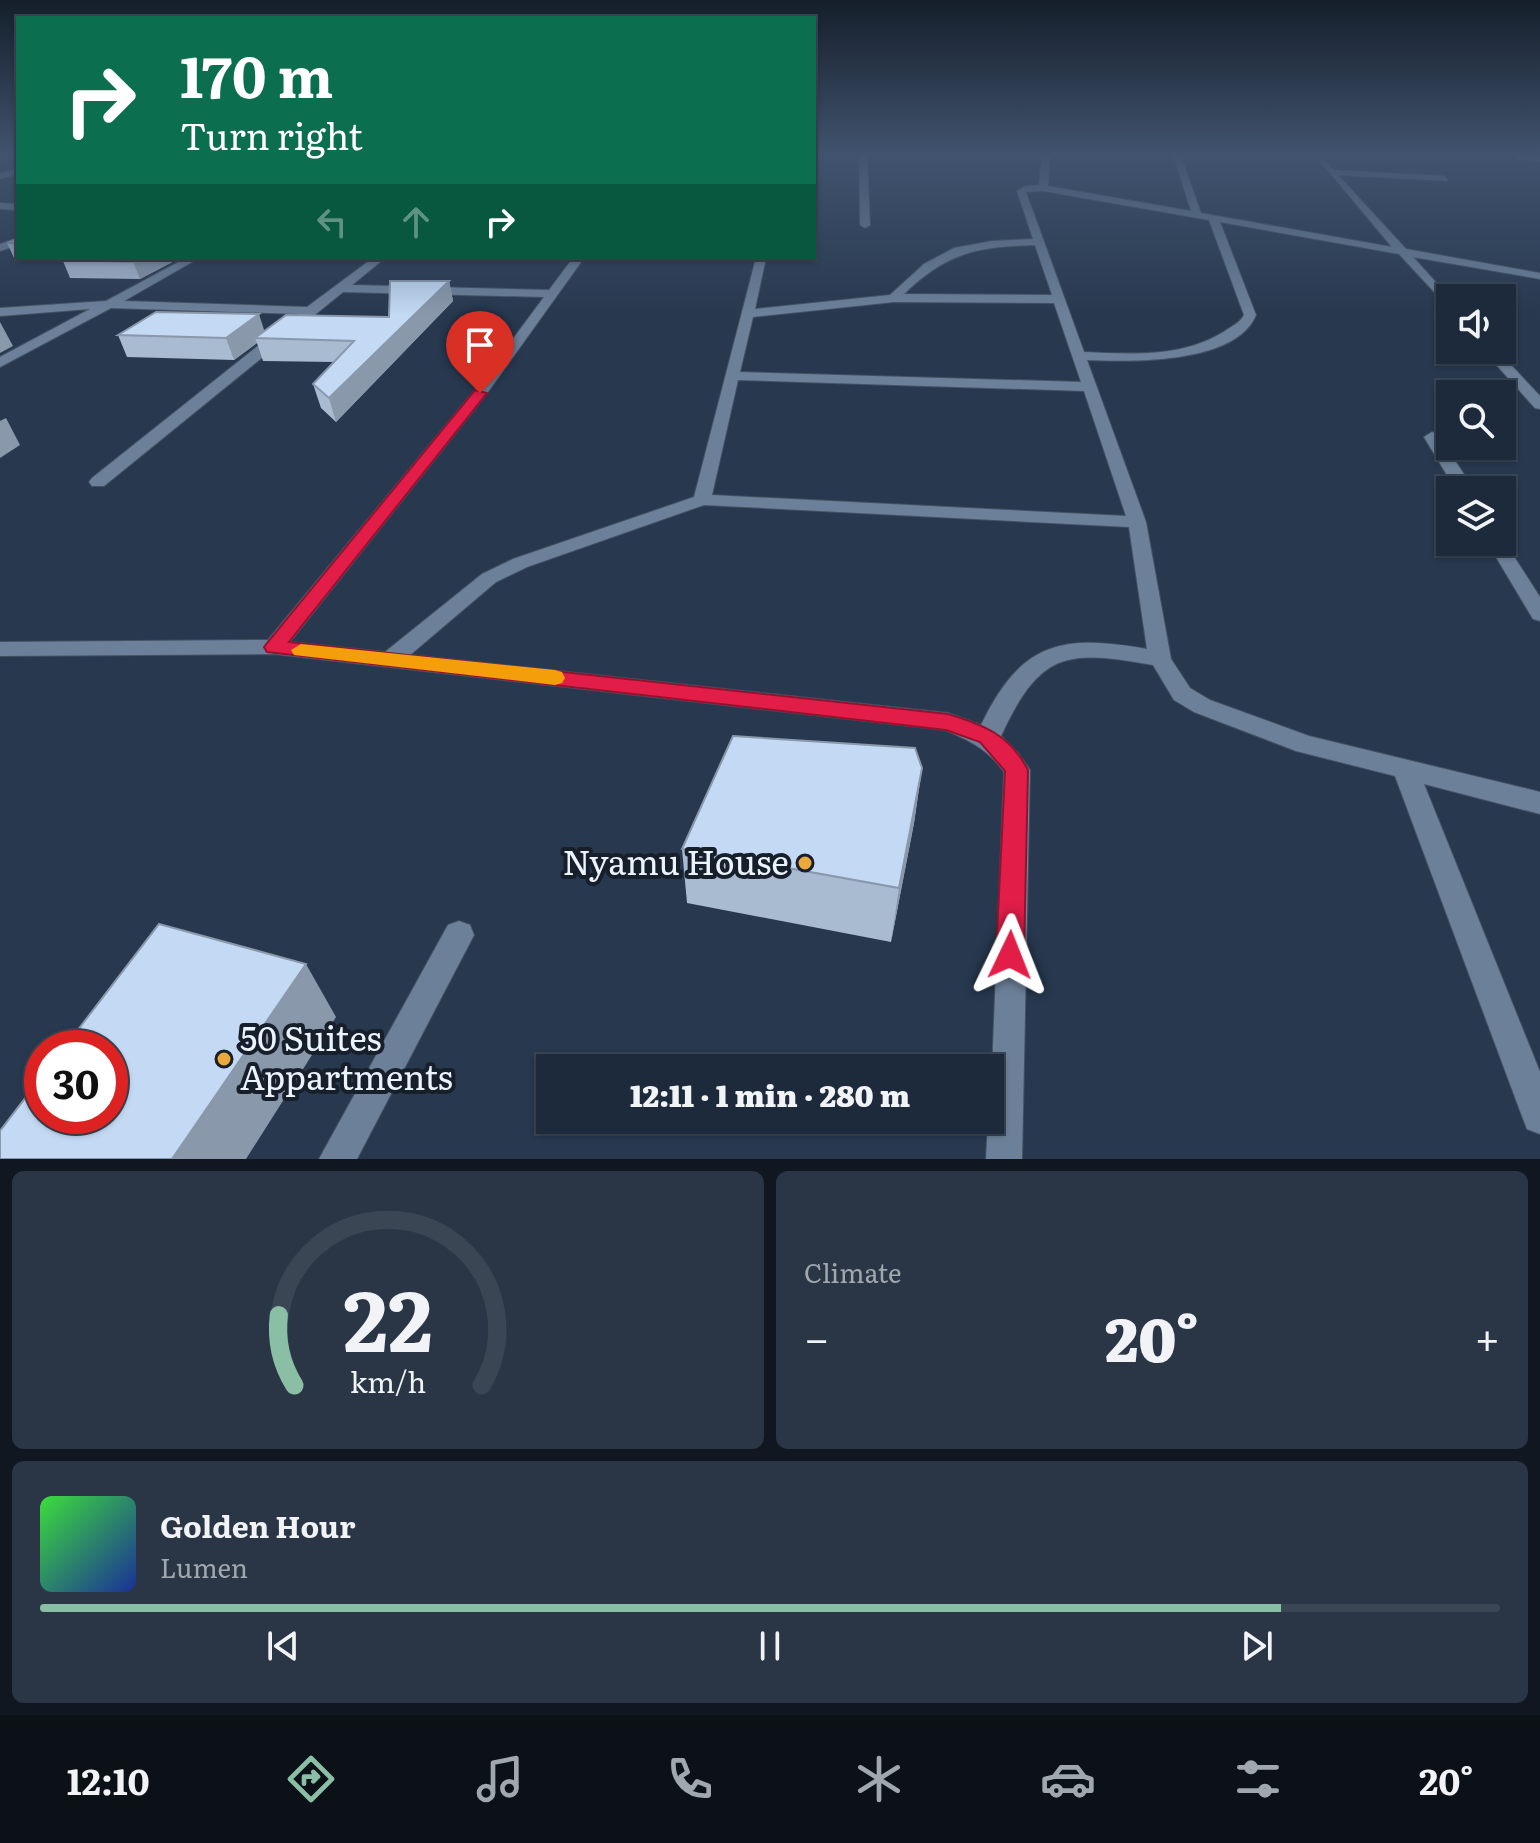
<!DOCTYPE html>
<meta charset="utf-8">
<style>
:root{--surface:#1d2a3b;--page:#2a3646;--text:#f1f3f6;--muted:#a0a7af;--line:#3b4655;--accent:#8abfa5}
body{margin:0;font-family:Literata,serif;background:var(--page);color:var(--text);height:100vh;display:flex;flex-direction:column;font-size:30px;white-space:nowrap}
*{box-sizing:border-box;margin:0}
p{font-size:26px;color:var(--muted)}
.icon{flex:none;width:44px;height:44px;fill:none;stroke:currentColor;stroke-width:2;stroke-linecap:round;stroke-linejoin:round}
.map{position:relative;height:1159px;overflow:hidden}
.sheet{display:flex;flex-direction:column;gap:12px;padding:12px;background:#101720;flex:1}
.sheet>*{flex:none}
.top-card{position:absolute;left:16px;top:16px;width:800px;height:244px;border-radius:0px;box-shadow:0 2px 6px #0004,0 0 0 2px var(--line);background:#0b6e4f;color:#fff;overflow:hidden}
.tools{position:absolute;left:1436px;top:284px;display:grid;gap:16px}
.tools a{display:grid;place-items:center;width:80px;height:80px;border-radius:0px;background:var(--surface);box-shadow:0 2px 6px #0004,0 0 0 2px var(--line);font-size:40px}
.speed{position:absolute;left:24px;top:1030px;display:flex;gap:16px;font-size:40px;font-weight:700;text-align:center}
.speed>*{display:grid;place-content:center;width:104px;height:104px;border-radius:50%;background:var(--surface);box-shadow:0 2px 6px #0004,0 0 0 2px var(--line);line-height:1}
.speed .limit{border:12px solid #d22;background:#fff;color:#111}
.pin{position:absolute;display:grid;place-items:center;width:68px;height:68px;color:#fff;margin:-82px -34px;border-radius:50% 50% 50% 0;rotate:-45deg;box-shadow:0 0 8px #0007}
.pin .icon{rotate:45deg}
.me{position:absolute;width:88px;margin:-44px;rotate:2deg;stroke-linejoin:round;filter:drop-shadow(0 0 6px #0008)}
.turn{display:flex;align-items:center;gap:28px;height:168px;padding:0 32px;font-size:36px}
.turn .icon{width:104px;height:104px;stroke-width:2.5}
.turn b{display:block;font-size:56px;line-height:68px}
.lanes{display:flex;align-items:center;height:76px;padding:0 32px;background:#0003;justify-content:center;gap:40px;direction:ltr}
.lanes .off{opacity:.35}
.big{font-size:60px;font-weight:800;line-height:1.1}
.sheet .widget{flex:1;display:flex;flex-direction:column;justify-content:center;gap:12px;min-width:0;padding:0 28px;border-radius:12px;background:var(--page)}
.sheet .dial{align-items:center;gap:0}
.dial svg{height:208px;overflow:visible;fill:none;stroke:var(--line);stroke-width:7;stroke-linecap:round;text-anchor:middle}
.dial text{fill:var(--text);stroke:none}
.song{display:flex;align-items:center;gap:24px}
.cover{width:96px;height:96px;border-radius:12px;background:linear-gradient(135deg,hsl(120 70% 55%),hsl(230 70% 35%))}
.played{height:8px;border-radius:4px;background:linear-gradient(90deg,var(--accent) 85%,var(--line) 85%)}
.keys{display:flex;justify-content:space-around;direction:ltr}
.heat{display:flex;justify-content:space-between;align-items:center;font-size:44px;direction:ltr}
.sheet .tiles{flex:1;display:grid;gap:12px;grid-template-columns:1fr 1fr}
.widget:last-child{grid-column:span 2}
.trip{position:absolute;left:536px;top:1054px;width:468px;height:80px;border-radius:0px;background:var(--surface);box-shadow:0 2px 6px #0004,0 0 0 2px var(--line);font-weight:800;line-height:80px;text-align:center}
.tabs{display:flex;height:128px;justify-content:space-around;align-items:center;background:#0c1118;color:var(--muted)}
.tabs .icon{width:56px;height:56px}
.tabs .on{color:var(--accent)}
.tabs b{font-size:36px;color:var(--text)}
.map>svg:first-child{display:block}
</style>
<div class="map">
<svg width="1540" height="1159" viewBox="0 0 1540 1159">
<rect width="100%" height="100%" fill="#27384f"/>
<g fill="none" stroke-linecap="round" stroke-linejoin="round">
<!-- street casing -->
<g stroke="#445264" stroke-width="2">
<g id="street">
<polygon points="859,153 867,153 870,225 865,228 860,225"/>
<path d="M1042,153H1050L1048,186L1191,211L1173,154L1180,153L1201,213L1392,247L1320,161H1326L1333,170L1445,176L1448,181L1338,175L1406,249L1540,273V279L1413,257L1450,298V309L1399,254L1220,222L1256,315C1236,364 1131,362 1087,360L1146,522L1171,659L1190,688L1210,700L1309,736L1540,792V814L1424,784L1540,1072V1134L1527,1129L1522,1116L1395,776L1296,751L1194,712L1174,700L1153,665C1065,649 1040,652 1001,736L1018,753L1030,770L1022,1159H986L988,1120H990L1004,772C989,750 969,740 945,730L274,654L0,656V642L268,640L475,390L544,297L343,292L104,486H92L89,482L92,478L298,314L111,308L0,367V357L90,309L0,316V308L106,301L186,258H199L124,301L307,307L373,258H385L352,285L549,290L573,258H584L485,396L290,642L385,652L482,574L513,559L694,497L756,258H766L755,309L890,295L924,264L954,248L992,241L1033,239L1017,191L1025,186L1039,185ZM1043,191L1209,220L1244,315C1240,323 1232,326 1225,331C1182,358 1133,354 1084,352L1026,192ZM1035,245L1052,295L904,294C947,252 977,247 1035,245ZM894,302L1054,303L1081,382L740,372L753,317ZM738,380L1084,391L1126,516L712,495ZM704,505L1129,527L1147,649C1061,634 1021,642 981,725L948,713L410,655L496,582L527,567Z"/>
<polygon points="1520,156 1540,157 1540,161 1517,160"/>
<polygon points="18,169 18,174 0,179 0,173"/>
<polygon points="0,203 18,204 18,210 0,209"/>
<polygon points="18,238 18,245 0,251 0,244"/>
<polygon points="1483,350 1497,350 1540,396 1540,409 1535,408"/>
<polygon points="1432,432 1438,434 1474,490 1456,490 1424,437"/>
<polygon points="1502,538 1540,597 1540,621 1533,619 1487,542 1502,542"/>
<polygon points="459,921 470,925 474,935 357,1159 319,1159 448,925"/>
</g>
</g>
<!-- street -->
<use href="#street" fill="#6c8099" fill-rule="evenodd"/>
</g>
<!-- wall -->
<g fill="#a9bbd1">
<polygon points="18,238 18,258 180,258 140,279 70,278 63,261 15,260 7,243"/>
<polygon points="449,281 453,301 336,422 321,408 313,384 334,362 263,361 257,343 234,360 127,357 118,335 264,332 389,317"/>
<polygon points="922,768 914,823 891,942 687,903 682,849"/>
</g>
<!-- shaded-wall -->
<g fill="#8998aa">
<polygon points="140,258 180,258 140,279 133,262"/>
<polygon points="449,281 453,301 336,422 329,398"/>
<polygon points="259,314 266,336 255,338 257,343 234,360 226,338"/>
<polygon points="0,322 13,346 0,353"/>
<polygon points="6,418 20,445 0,458 0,421"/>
<polygon points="922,768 914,823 891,942 899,888"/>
<polygon points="306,964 336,1017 246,1159 172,1159"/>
</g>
<!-- building -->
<g fill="#c4d9f3" stroke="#8998aa" stroke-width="2">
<polygon points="18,238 18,243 7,243"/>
<polygon points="67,258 140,258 133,262 62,260"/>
<polygon points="390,281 449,281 329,398 313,384 354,341 255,338 286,315 389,317"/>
<polygon points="156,312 259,314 226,338 118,335"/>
<polygon points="733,736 915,748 922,768 899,888 682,849"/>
<polygon points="159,924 306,964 172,1159 0,1159 0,1131 42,1076 42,1116 110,1116 110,1048 64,1048"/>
</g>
<!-- sky -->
<linearGradient id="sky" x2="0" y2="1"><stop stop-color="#151f2b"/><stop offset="0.49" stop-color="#41536e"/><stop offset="1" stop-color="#41536e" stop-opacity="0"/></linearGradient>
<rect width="1540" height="315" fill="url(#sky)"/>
<!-- route -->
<path fill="#e11d48" stroke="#92132f" stroke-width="2" d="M475,390L487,393L289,642L948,714C984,725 1010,735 1028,770L1024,955L1020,964L1010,968L1000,964L996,955L1005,771L980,742L946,730L267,652L264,647L267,643Z"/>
<!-- slow -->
<polygon fill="#f59e0b" points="301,644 555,670 562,672 565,678 562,683 555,685 294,655 291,650"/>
<!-- markers -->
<g fill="#eca93b" stroke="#171f2a" stroke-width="3">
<circle cx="805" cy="863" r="8"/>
<circle cx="224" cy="1059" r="8"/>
</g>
<g text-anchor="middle" stroke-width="8" stroke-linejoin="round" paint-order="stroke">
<!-- near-poi labels -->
<g font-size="34" fill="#eaf3fe" stroke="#171f2a" text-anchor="end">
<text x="789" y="875">Nyamu House</text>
<text x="240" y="1051" text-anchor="start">50 Suites<tspan x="240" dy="39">Appartments</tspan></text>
</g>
</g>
</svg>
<div class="tools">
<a><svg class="icon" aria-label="sound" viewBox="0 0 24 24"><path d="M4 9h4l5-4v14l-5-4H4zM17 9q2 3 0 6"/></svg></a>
<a><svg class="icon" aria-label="search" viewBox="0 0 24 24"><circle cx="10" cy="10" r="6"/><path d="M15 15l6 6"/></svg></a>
<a><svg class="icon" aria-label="layers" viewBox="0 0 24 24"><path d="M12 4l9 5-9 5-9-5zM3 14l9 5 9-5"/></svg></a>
</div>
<div class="speed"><div class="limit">30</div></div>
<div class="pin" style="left:480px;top:393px;background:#d93025"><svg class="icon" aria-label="arrive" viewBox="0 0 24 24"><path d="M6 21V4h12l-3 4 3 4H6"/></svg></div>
<svg class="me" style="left:1010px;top:955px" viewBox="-20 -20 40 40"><path d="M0-17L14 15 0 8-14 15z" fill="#e11d48" stroke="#fff" stroke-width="4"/></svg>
<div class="trip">12:11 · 1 min · 280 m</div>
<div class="top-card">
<div class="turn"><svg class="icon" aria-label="right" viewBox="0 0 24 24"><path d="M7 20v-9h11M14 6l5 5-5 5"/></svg><div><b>170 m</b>Turn right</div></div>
<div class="lanes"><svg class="icon off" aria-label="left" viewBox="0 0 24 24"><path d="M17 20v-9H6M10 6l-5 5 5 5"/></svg><svg class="icon off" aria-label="ahead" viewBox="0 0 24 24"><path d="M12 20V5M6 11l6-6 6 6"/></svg><svg class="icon" aria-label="right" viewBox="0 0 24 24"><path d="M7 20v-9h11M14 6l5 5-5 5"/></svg></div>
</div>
</div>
<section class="sheet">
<div class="tiles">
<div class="widget dial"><svg viewBox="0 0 100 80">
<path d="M14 69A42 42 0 1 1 86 69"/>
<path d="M14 69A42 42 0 0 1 8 42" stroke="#8abfa5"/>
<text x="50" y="56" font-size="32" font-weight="700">22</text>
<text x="50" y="72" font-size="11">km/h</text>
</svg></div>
<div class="widget"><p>Climate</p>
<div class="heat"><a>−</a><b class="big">20°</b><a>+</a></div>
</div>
<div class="widget">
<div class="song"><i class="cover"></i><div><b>Golden Hour</b><p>Lumen</p></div></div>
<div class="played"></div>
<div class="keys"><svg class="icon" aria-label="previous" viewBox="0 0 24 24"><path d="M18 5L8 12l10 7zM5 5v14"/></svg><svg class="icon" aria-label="pause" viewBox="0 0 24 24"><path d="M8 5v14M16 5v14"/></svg><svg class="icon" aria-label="next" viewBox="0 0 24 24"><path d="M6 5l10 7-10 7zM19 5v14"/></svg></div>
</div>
</div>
</section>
<nav class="tabs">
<b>12:10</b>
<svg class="icon on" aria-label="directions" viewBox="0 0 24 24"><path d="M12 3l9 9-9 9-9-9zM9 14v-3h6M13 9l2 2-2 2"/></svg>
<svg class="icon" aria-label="music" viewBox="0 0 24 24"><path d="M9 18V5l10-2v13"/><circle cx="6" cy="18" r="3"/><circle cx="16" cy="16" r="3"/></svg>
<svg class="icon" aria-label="phone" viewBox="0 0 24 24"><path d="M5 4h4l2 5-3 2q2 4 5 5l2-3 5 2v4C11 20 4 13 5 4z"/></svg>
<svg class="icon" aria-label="climate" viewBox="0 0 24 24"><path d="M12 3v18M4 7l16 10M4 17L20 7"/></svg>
<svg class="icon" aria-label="car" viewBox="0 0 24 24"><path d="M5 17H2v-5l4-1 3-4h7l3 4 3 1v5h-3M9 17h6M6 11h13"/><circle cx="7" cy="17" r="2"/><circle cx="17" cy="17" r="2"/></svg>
<svg class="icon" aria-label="filters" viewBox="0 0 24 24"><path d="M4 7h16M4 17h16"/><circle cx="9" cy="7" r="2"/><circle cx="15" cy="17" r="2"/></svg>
<b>20°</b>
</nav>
